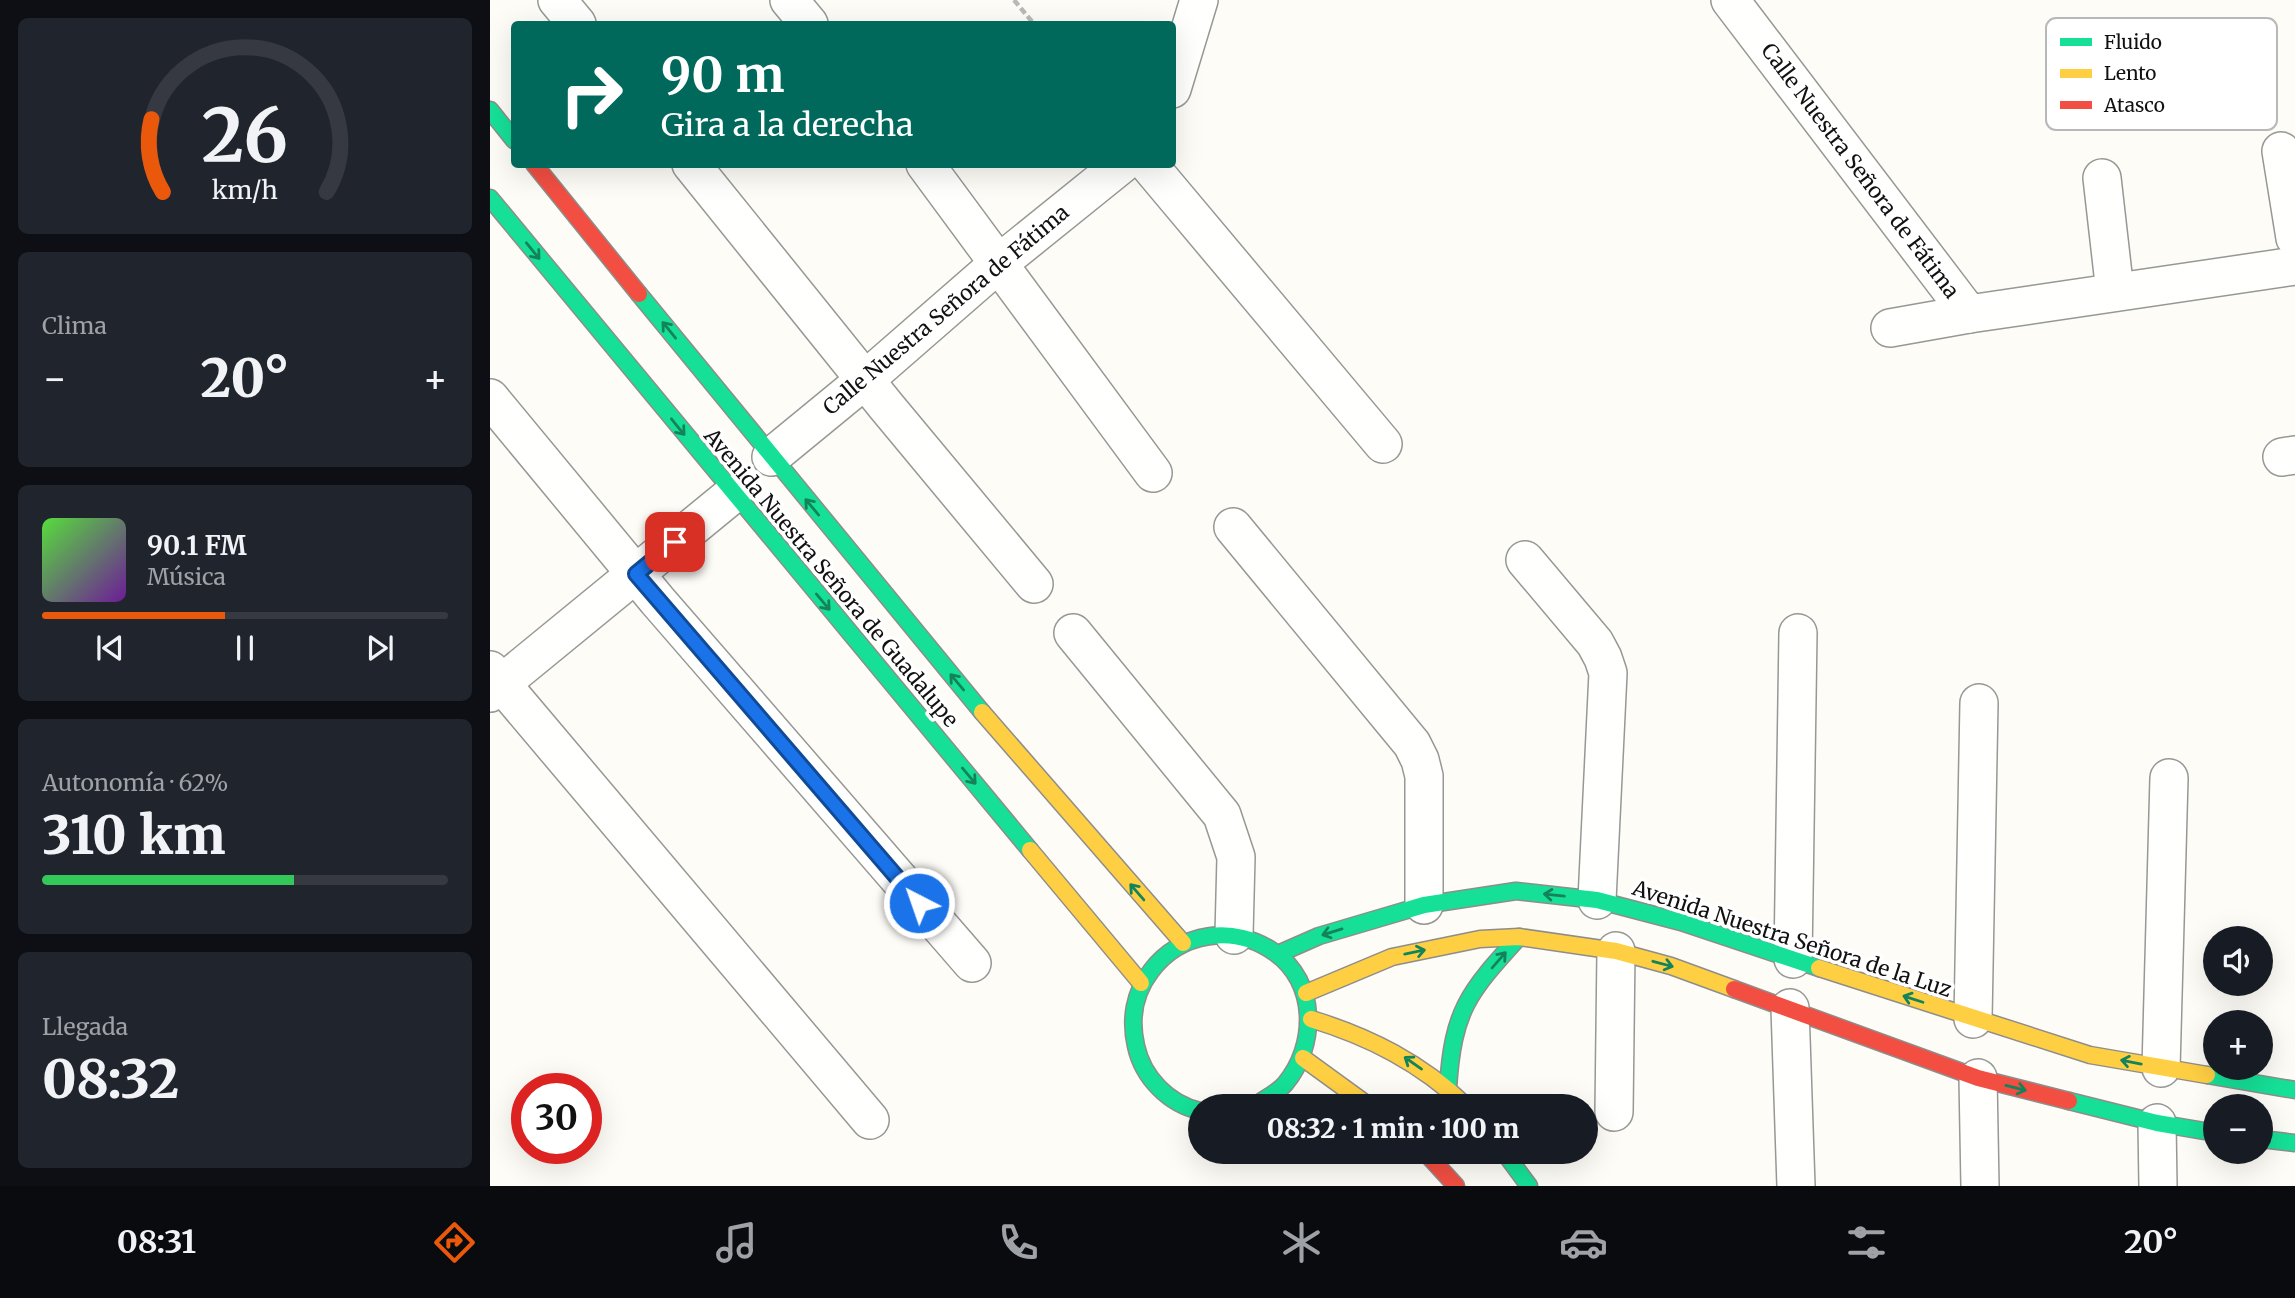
<!DOCTYPE html>
<html lang="es">
<meta charset="utf-8">
<style>
:root{--surface:#171b24;--page:#20242c;--text:#f1f3f6;--muted:#9ea1a6;--line:#363941;--accent:#ea580c}
body{margin:0;font-family:Merriweather,serif;background:var(--page);color:var(--text);height:100vh;display:flex;flex-direction:column;font-size:26px;white-space:nowrap}
*{box-sizing:border-box;margin:0}
p{font-size:23px;color:var(--muted)}
.icon{flex:none;width:38px;height:38px;fill:none;stroke:currentColor;stroke-width:2;stroke-linecap:round;stroke-linejoin:round}
.map{position:relative;flex:1;overflow:hidden}
.side{display:flex;flex-direction:column;gap:18px;padding:18px;background:#0d0f14;width:490px}
.side>*{flex:none}
.top-card{position:absolute;left:21px;top:21px;width:665px;height:147px;border-radius:7px;box-shadow:0 7px 28px #0002;background:#00695c;color:#fff;overflow:hidden}
.tools{position:absolute;left:1713px;top:926px;display:grid;gap:14px}
.tools a{display:grid;place-items:center;width:70px;height:70px;border-radius:50%;background:var(--surface);box-shadow:0 7px 28px #0002;font-size:35px}
.speed{position:absolute;left:21px;top:1073px;display:flex;gap:14px;font-size:35px;font-weight:700;text-align:center}
.speed>*{display:grid;place-content:center;width:91px;height:91px;border-radius:50%;background:var(--surface);box-shadow:0 7px 28px #0002;line-height:1}
.speed .limit{border:10px solid #d22;background:#fff;color:#111}
.pin{position:absolute;display:grid;place-items:center;width:60px;height:60px;color:#fff;margin:-30px;border-radius:14px;box-shadow:0 4px 10px #0006}
.me{position:absolute;width:77px;margin:-38px;rotate:319deg;stroke-linejoin:round;filter:drop-shadow(0 0 5px #0008)}
.turn{display:flex;align-items:center;gap:24px;height:147px;padding:0 35px;font-size:32px}
.turn .icon{width:91px;height:91px;stroke-width:2.5}
.turn b{display:block;font-size:49px;line-height:60px}
.big{font-size:52px;font-weight:800;line-height:1.1}
.side .widget{flex:1;display:flex;flex-direction:column;justify-content:center;gap:10px;min-width:0;padding:0 24px;border-radius:10px;background:var(--page)}
.side .dial{align-items:center;gap:0}
.dial svg{height:182px;overflow:visible;fill:none;stroke:var(--line);stroke-width:7;stroke-linecap:round;text-anchor:middle}
.dial text{fill:var(--text);stroke:none}
.song{display:flex;align-items:center;gap:21px}
.cover{width:84px;height:84px;border-radius:10px;background:linear-gradient(135deg,hsl(110 70% 55%),hsl(280 70% 35%))}
.played{height:7px;border-radius:4px;background:linear-gradient(90deg,var(--accent) 45%,var(--line) 45%)}
.keys{display:flex;justify-content:space-around;direction:ltr}
.heat{display:flex;justify-content:space-between;align-items:center;font-size:38px;direction:ltr}
.charge{height:10px;border-radius:5px;background:linear-gradient(90deg,#34c759 62%,var(--line) 0)}
.trip{position:absolute;left:698px;top:1094px;width:410px;height:70px;border-radius:35px;background:var(--surface);box-shadow:0 7px 28px #0002;font-weight:800;line-height:70px;text-align:center}
.tab-bar{display:flex;height:112px;justify-content:space-around;align-items:center;background:#090b0e;color:var(--muted)}
.tab-bar .icon{width:49px;height:49px}
.tab-bar .on{color:var(--accent)}
.tab-bar b{font-size:32px;color:var(--text)}
main{display:flex;flex:1;min-height:0}
.map>svg:first-child{display:block}
</style>
<main>
<section class="side">
<div class="widget dial"><svg viewBox="0 0 100 80">
<path d="M14 69A42 42 0 1 1 86 69"/>
<path d="M14 69A42 42 0 0 1 9 37" stroke="#ea580c"/>
<text x="50" y="56" font-size="32" font-weight="700">26</text>
<text x="50" y="72" font-size="11">km/h</text>
</svg></div>
<div class="widget"><p>Clima</p>
<div class="heat"><a>−</a><b class="big">20°</b><a>+</a></div>
</div>
<div class="widget">
<div class="song"><i class="cover"></i><div><b>90.1 FM</b><p>Música</p></div></div>
<div class="played"></div>
<div class="keys"><svg class="icon" aria-label="previous" viewBox="0 0 24 24"><path d="M18 5L8 12l10 7zM5 5v14"/></svg><svg class="icon" aria-label="pause" viewBox="0 0 24 24"><path d="M8 5v14M16 5v14"/></svg><svg class="icon" aria-label="next" viewBox="0 0 24 24"><path d="M6 5l10 7-10 7zM19 5v14"/></svg></div>
</div>
<div class="widget"><p>Autonomía · 62%</p><b class="big">310 km</b><div class="charge"></div></div>
<div class="widget"><p>Llegada</p><b class="big">08:32</b></div>
</section>
<div class="map">
<svg width="1805" height="1186" viewBox="0 0 1805 1186">
<rect width="100%" height="100%" fill="#fdfcf7"/>
<g fill="none" stroke-linecap="round" stroke-linejoin="round">
<!-- street casing -->
<g stroke="#979795" stroke-width="40">
<g id="street">
<polyline points="67,0 87,24"/>
<polyline points="299,0 319,24"/>
<polyline points="1240,0 1479,314"/>
<polyline points="682,89 709,0"/>
<polyline points="1791,151 1805,238"/>
<polyline points="201,164 396,406 544,584"/>
<polyline points="435,164 663,473"/>
<polyline points="658,164 893,444"/>
<polyline points="1612,178 1625,292"/>
<polyline points="1400,328 1479,314 1805,266"/>
<polyline points="0,398 167,600 482,963"/>
<polyline points="281,457 376,379 508,264 632,164"/>
<polyline points="1792,457 1805,455"/>
<polyline points="743,527 922,744 930,760 934,776 934,905"/>
<polyline points="1035,560 1105,643 1113,658 1118,673 1107,900"/>
<polyline points="583,633 732,815 746,857 744,935"/>
<polyline points="0,670 380,1120"/>
<polyline points="0,693 243,494"/>
<polyline points="1303,959 1308,633"/>
<polyline points="1300,1008 1306,1186"/>
<polyline points="1483,1019 1489,703"/>
<polyline points="1671,1068 1679,778"/>
<polyline points="1488,1078 1490,1186"/>
<polyline points="1124,1112 1126,951"/>
<polyline points="1667,1123 1668,1186"/>
</g>
</g>
<!-- fast casing -->
<g stroke="#8e8d8b" stroke-width="19">
<g id="fast">
<polyline points="0,110 24,140"/>
<polyline points="0,198 540,850"/>
<polyline points="149,294 492,712"/>
<polyline points="788,954 829,936 934,905 1026,891 1107,900 1191,922 1329,968"/>
<polyline points="1717,1075 1805,1090"/>
<path d="M958,1088C963,1010 978,993 1029,937"/>
<polyline points="1579,1101 1667,1123 1726,1133"/>
<path d="M710,1111C679,1104 653,1078 646,1046C640,1020 644,993 661,971C690,932 744,924 784,952C828,982 827,1046 795,1084C787,1093 774,1099 765,1106"/>
<polyline points="1771,1139 1805,1143"/>
<polyline points="1014,1152 1039,1186"/>
</g>
</g>
<!-- slow casing -->
<g stroke="#8e8d8b" stroke-width="19">
<g id="slow">
<polyline points="492,712 693,943"/>
<polyline points="540,850 651,983"/>
<polyline points="1329,968 1600,1055 1717,1075"/>
<polyline points="816,993 902,957 990,939 1029,937 1126,951 1181,966 1244,989"/>
<path d="M821,1019C880,1037 931,1063 976,1106"/>
<polyline points="813,1058 879,1106"/>
</g>
</g>
<!-- jam casing -->
<g stroke="#8e8d8b" stroke-width="19">
<g id="jam">
<polyline points="44,164 149,294"/>
<polyline points="1244,989 1488,1078 1579,1101"/>
<polyline points="935,1152 966,1186"/>
</g>
</g>
<!-- path -->
<polyline stroke="#b9b9b8" stroke-width="4.5" stroke-dasharray="7 3.5" stroke-linecap="butt" points="524,0 544,24"/>
<!-- street -->
<use href="#street" stroke="#fffffe" stroke-width="37"/>
<!-- fast -->
<use href="#fast" stroke="#16e098" stroke-width="16"/>
<!-- slow -->
<use href="#slow" stroke="#ffcf43" stroke-width="16"/>
<!-- jam -->
<use href="#jam" stroke="#f24e42" stroke-width="16"/>
</g>
<!-- one-way arrows -->
<defs><path id="oneway-shaft" d="M-6 0H5M1.5-3L5.5 0L1.5 3" fill="none" stroke-width="1.6" stroke-linecap="round" stroke-linejoin="round" transform="scale(1.75)"/></defs>
<g stroke="#14835b">
<use href="#oneway-shaft" transform="translate(43 251) rotate(51)"/>
<use href="#oneway-shaft" transform="translate(179 330) rotate(-129)"/>
<use href="#oneway-shaft" transform="translate(188 427) rotate(51)"/>
<use href="#oneway-shaft" transform="translate(322 507) rotate(-130)"/>
<use href="#oneway-shaft" transform="translate(333 602) rotate(50)"/>
<use href="#oneway-shaft" transform="translate(467 682) rotate(-130)"/>
<use href="#oneway-shaft" transform="translate(479 776) rotate(50)"/>
<use href="#oneway-shaft" transform="translate(647 892) rotate(-131)"/>
<use href="#oneway-shaft" transform="translate(1064 895) rotate(-174)"/>
<use href="#oneway-shaft" transform="translate(842 932) rotate(163)"/>
<use href="#oneway-shaft" transform="translate(925 952) rotate(-12)"/>
<use href="#oneway-shaft" transform="translate(1009 960) rotate(-49)"/>
<use href="#oneway-shaft" transform="translate(1173 964) rotate(15)"/>
<use href="#oneway-shaft" transform="translate(1423 999) rotate(-162)"/>
<use href="#oneway-shaft" transform="translate(1641 1062) rotate(-169)"/>
<use href="#oneway-shaft" transform="translate(923 1063) rotate(-145)"/>
<use href="#oneway-shaft" transform="translate(1526 1088) rotate(14)"/>
</g>
<g fill="none" stroke-linecap="round" stroke-linejoin="round">
<!-- route casing -->
<g stroke="#114b97" stroke-width="18">
<polyline id="route" points="185,542 146,574 429,903"/>
</g>
<!-- route -->
<use href="#route" stroke="#1a73e8" stroke-width="12"/>
</g>
<g text-anchor="middle" stroke-width="7" stroke-linejoin="round" paint-order="stroke">
<!-- street labels -->
<g font-size="21" fill="#111" stroke="#fff">
<text transform="translate(1370 171) rotate(53)" y="7">Calle Nuestra Señora de Fátima</text>
<text transform="translate(456 310) rotate(-40)" y="7">Calle Nuestra Señora de Fátima</text>
<text transform="translate(341 578) rotate(50)" y="7">Avenida Nuestra Señora de Guadalupe</text>
<text transform="translate(1302 939) rotate(18)" y="7">Avenida Nuestra Señora de la Luz</text>
</g>
</g>
<!-- legend -->
<rect x="1556" y="18" width="231" height="112" rx="10" fill="#fff" stroke="#b8b8b8" stroke-width="2"/>
<rect x="1570" y="38" width="32" height="8" fill="#16e098"/>
<rect x="1570" y="69" width="32" height="9" fill="#ffcf43"/>
<rect x="1570" y="101" width="32" height="8" fill="#f24e42"/>
<g font-size="19" fill="#111">
<text x="1614" y="49">Fluido</text>
<text x="1614" y="80">Lento</text>
<text x="1614" y="112">Atasco</text>
</g>
</svg>
<div class="tools">
<a><svg class="icon" aria-label="sound" viewBox="0 0 24 24"><path d="M4 9h4l5-4v14l-5-4H4zM17 9q2 3 0 6"/></svg></a>
<a>+</a>
<a>−</a>
</div>
<div class="speed"><div class="limit">30</div></div>
<div class="pin" style="left:185px;top:542px;background:#d93025"><svg class="icon" aria-label="arrive" viewBox="0 0 24 24"><path d="M6 21V4h12l-3 4 3 4H6"/></svg></div>
<svg class="me" style="left:429px;top:903px" viewBox="-20 -20 40 40"><circle r="17" fill="#1a73e8" stroke="#fff" stroke-width="3"/><path d="M0-11L8 9 0 5-8 9z" fill="#fff"/></svg>
<div class="trip">08:32 · 1 min · 100 m</div>
<div class="top-card">
<div class="turn"><svg class="icon" aria-label="right" viewBox="0 0 24 24"><path d="M7 20v-9h11M14 6l5 5-5 5"/></svg><div><b>90 m</b>Gira a la derecha</div></div>
</div>
</div>
</main>
<nav class="tab-bar">
<b>08:31</b>
<svg class="icon on" aria-label="directions" viewBox="0 0 24 24"><path d="M12 3l9 9-9 9-9-9zM9 14v-3h6M13 9l2 2-2 2"/></svg>
<svg class="icon" aria-label="music" viewBox="0 0 24 24"><path d="M9 18V5l10-2v13"/><circle cx="6" cy="18" r="3"/><circle cx="16" cy="16" r="3"/></svg>
<svg class="icon" aria-label="phone" viewBox="0 0 24 24"><path d="M5 4h4l2 5-3 2q2 4 5 5l2-3 5 2v4C11 20 4 13 5 4z"/></svg>
<svg class="icon" aria-label="climate" viewBox="0 0 24 24"><path d="M12 3v18M4 7l16 10M4 17L20 7"/></svg>
<svg class="icon" aria-label="car" viewBox="0 0 24 24"><path d="M5 17H2v-5l4-1 3-4h7l3 4 3 1v5h-3M9 17h6M6 11h13"/><circle cx="7" cy="17" r="2"/><circle cx="17" cy="17" r="2"/></svg>
<svg class="icon" aria-label="filters" viewBox="0 0 24 24"><path d="M4 7h16M4 17h16"/><circle cx="9" cy="7" r="2"/><circle cx="15" cy="17" r="2"/></svg>
<b>20°</b>
</nav>
